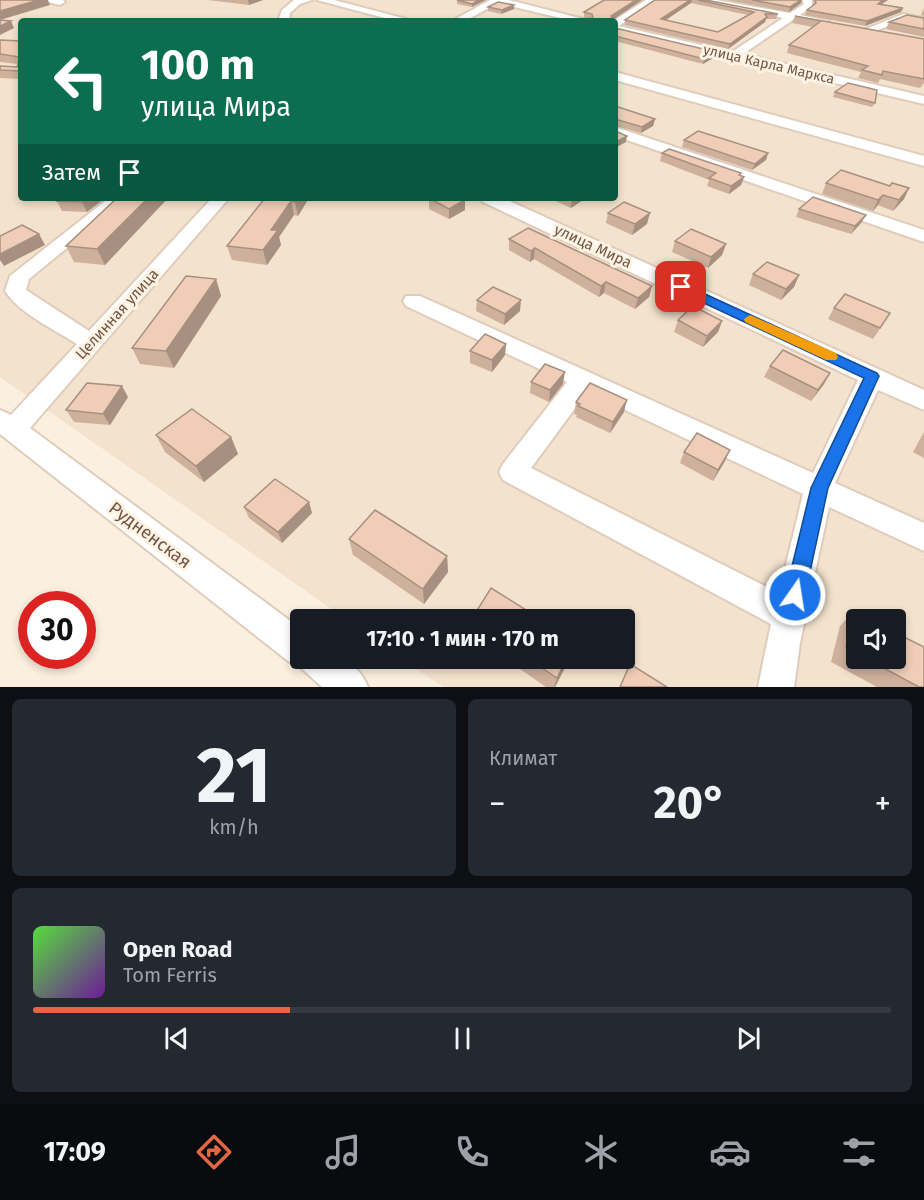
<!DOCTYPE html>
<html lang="ru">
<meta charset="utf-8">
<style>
:root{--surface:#171b24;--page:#242831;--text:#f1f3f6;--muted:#9ea1a6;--line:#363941;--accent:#e46745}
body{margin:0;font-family:"Fira Sans",sans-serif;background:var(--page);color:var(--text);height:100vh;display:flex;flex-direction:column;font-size:22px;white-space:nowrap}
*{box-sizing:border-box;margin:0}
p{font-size:20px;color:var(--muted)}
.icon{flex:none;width:33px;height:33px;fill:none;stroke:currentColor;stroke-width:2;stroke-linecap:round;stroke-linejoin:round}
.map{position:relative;height:687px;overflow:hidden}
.side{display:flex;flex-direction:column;gap:12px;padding:12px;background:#0d0f14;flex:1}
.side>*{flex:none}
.hud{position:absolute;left:18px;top:18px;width:600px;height:183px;border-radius:6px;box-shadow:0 3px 9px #0003;background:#0b6e4f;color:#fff;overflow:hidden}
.fabs{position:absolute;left:846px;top:609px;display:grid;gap:12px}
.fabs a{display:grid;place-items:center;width:60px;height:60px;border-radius:6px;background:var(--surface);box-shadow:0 3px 9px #0003;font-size:30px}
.speed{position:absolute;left:18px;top:591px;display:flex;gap:12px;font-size:30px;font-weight:700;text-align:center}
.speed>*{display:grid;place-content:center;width:78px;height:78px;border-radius:50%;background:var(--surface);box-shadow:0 3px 9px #0003;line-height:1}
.speed .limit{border:9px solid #d22;background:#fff;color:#111}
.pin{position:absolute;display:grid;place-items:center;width:51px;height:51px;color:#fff;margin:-26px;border-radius:12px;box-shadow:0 3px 9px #0006}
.me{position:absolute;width:66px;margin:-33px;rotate:13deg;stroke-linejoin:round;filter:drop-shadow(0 0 4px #0008)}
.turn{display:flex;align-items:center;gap:21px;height:126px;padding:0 24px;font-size:27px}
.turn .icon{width:78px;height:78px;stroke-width:2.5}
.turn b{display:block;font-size:42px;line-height:51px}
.then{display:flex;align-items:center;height:57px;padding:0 24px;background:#0003;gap:12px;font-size:22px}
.big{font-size:45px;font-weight:700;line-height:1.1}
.side .tile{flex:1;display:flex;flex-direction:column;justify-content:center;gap:9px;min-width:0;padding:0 21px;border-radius:9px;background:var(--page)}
.side .dial{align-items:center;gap:0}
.dial b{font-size:78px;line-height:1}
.song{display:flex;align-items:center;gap:18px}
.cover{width:72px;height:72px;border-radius:9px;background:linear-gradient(135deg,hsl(110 70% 55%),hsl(280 70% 35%))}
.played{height:6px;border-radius:3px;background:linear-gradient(90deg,var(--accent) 30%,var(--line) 30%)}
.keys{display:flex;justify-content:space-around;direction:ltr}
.heat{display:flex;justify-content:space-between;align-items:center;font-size:33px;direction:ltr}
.side .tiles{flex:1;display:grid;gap:12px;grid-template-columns:1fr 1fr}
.tile:last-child{grid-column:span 2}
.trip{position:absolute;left:290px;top:609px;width:345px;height:60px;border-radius:6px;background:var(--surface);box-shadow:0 3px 9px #0003;font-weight:700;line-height:60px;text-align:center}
.tab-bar{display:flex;height:96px;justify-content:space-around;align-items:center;background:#090b0e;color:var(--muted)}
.tab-bar .icon{width:42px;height:42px}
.tab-bar .current{color:var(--accent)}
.tab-bar b{font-size:27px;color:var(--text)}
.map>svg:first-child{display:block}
</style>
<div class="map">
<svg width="924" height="687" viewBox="0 0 924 687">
<rect width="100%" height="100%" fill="#fbf0df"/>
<!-- residential -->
<path fill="#f3e2cd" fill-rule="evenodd" d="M0,0H924V687H443L402,659L624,658V620L346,619L0,377ZM21,21H615V198H21ZM856,620H896V658H856Z"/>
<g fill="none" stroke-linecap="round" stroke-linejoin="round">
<!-- minor casing -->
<g stroke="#dfccbb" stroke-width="4">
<g id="minor">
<polygon points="40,0 63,0 65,2 60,5"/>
<polygon points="294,0 312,0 300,4 290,13 289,21 278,21 282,10"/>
<polygon points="317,0 334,0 414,21 396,21"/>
<polygon points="490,0 509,0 591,21 573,21 498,3 465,21 452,21"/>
<polygon points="646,0 657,0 619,26 732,52 783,18 695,0 716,0 790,13 804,4 802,0 812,0 812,7 800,15 829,21 829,25 793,20 743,54 924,96 924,104 615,31 615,21 613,21"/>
<polygon points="903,14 924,18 924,24 904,20 870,33 861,31"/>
<polygon points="615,72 924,156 924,166 615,80"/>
<polygon points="615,127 924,230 924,242 615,136"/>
<path d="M109,198H128L29,279L26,290L89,331L212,198H229L30,428L300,628V658C331,658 354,654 368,687H322L299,666L288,661L0,434V410L11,415L77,344C54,329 20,314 5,291L10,276Z"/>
<path d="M481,198H503L924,390V410L878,390L835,483L924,523V551L829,507L800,643L794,687H758L771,624L503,480L499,472L503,464L567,382L406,306L403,301L406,296H420L813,473L858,380L483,202ZM587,392L803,494L779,593L531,468Z"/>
</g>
</g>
<!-- minor -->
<use href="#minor" fill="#fff" fill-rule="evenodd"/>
</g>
<!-- wall -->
<g fill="#ceb09d" fill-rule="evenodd">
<polygon points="208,0 263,0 249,5"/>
<polygon points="457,0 486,0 472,7 457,4"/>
<polygon points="604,0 642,0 613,20 589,18 584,17 584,12"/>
<path d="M655,0H706L778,14L776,19H766L765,22L728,49L625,25V20ZM691,3L748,15L718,32L665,20Z"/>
<polygon points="727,0 802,0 801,3 789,12"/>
<polygon points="813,0 888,0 881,4 903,8 901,12 865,26 805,15 807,10 814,4"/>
<polygon points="514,5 514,9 501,14 488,11 488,7"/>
<polygon points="924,8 924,16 921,15"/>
<polygon points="795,16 924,39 924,83 920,88 880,79 878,83 858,78 861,72 787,53 789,45 813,27 792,23"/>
<polygon points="924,18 924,37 886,29 889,22"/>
<polygon points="615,28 715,57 703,64 615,41"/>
<polygon points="0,40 21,41 21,79 0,78 0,66 17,67 18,64 0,62"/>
<polygon points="835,92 875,103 872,107 833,97"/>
<polygon points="615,106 655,119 653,126 641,133 615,126"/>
<polygon points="684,140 768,153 766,160 752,170 682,147"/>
<polygon points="662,153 744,177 741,185 729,194 707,186 709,180 660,161"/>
<polygon points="826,183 890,186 909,188 904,199 893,211 878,205 873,211 822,194"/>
<polygon points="60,198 105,198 87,212 62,211 57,201"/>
<polygon points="117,198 168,198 105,265 74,262 66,246"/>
<polygon points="265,198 309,198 298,216 294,215 279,237 281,245 267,265 232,260 227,246"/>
<polygon points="429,198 465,200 465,210 449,219 429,209"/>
<polygon points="549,198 586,198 571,208"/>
<polygon points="799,209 866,215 861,223 851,234 796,217"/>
<polygon points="608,213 647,224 632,235 606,223"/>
<polygon points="509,239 652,286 649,297 635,309 604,293 599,297 534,259 530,262 509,250"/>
<polygon points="675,241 726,244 722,255 708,268 672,252"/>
<polygon points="753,274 799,275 794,287 781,300 749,285"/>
<polygon points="216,279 221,296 174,368 140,364 132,348"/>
<polygon points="477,300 520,311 504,325 476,311"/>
<polygon points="834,308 883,324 873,339 828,319"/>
<polygon points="678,320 722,321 718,332 703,347 674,332"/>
<polygon points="506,344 505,355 492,372 470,363 470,351"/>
<polygon points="770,366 830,373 824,384 811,401 764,377"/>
<polygon points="531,382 563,384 549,402 530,393"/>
<polygon points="128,397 110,425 74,422 66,410"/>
<polygon points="576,402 624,412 610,433 576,417 577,415 574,414"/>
<polygon points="924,432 924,458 913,452"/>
<polygon points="156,435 231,437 238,454 204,482 165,452"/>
<polygon points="684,452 725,461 713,481 680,463"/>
<polygon points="309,502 312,513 282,543 249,518 244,507"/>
<polygon points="349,539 447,556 448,572 424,604 353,555"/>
<polygon points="854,611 856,620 856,658 896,658 924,687 877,687 831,662 840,626"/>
<polygon points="504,658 570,658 555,687 546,687"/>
</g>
<!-- shaded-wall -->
<g fill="#a89080">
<polygon points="38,0 48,0 50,5 0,20 0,11"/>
<polygon points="248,0 263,0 249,5"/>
<polygon points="479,0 486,0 472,7 472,4"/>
<polygon points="636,0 642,0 611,21 611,16"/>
<polygon points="690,0 692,0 691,3 660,24 661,19"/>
<polygon points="801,0 802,0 801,3 789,12 790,7"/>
<polygon points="883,0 888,0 876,8 878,4"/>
<polygon points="514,5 514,9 501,14 502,10"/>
<polygon points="903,8 901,12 865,26 867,21"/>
<polygon points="767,17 765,22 728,49 730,44"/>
<polygon points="11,21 14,28 0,35 0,26"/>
<polygon points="716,52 715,57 703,64 704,59"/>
<polygon points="655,119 653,126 641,133 642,127"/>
<polygon points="627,136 626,142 615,148 616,142"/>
<polygon points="768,153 766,160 752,170 755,164"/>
<polygon points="744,177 741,185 729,194 731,186"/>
<polygon points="909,188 904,199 893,211 899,200"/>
<polygon points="883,195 878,205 873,211 878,200"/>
<polygon points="87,198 105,198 87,212 82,202"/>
<polygon points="148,198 168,198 105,265 97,249"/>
<polygon points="297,198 309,198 298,216 295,202"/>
<polygon points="572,198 586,198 571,208"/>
<polygon points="465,200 465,210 449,219 449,209"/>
<polygon points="291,201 294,215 279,237 281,245 267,265 263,250 271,230"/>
<polygon points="650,213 647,224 632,235 635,224"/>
<polygon points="866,215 861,223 851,234 855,226"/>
<polygon points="39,234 45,245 4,266 0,260 0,254"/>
<polygon points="726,244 722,255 708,268 711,257"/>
<polygon points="535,248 534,259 530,262 531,251"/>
<polygon points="799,275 794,287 781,300 786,289"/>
<polygon points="216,279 221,296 174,368 166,351"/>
<polygon points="606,282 604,293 599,297 601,286"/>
<polygon points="652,286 649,297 635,309 638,298"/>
<polygon points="521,300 520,311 504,325 505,314"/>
<polygon points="722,321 718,332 703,347 707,336"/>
<polygon points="506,344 505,355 492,372 492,360"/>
<polygon points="565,372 563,384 549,402 550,390"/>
<polygon points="830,373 824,384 811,401 818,390"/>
<polygon points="122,386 128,397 110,425 103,414"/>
<polygon points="627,400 624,412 610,433 613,422"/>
<polygon points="231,437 238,454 204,482 196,466"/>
<polygon points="730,450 725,461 713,481 718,470"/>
<polygon points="309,502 312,513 282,543 278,532"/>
<polygon points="447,556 448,572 424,604 423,589"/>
<polygon points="567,658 570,658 555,687 554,687 557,678"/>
</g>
<!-- building -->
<g fill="#f0cdb7" stroke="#a89080" stroke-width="1.5">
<polygon points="0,0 39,0 0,11"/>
<polygon points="457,0 479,0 472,4"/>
<polygon points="604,0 636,0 611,16 613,21 571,21 575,19 593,18 592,14 584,12"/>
<polygon points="655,0 690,0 661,19 718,32 754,12 698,0 706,0 778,14 765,14 767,17 730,44 625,20"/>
<polygon points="752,0 801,0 790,7"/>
<polygon points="815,0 883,0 878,4 903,8 867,21 807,10 816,3"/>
<polygon points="498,2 514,5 502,10 488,7"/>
<polygon points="907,15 924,18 924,29 889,22"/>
<polygon points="795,16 924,39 924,79 883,71 882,75 862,70 868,66 789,45 821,21"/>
<polygon points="343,19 362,21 341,21"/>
<polygon points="0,20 11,21 0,26"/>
<polygon points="615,28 716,52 704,59 615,36"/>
<polygon points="0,40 21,41 21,71 0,70 0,66 17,67 20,57 0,54"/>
<polygon points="848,83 877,90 875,103 835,92"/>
<polygon points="615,106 655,119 642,127 615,119"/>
<polygon points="615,131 627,136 616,142 615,141"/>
<polygon points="698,131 768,153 755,164 684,140"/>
<polygon points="669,149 741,173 739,175 744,177 731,186 709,178 716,173 662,153"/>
<polygon points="841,170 890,186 892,183 909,188 899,200 883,195 878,200 826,183"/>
<polygon points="813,197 866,215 855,226 799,209"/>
<polygon points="60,198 87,198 82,202 57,201"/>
<polygon points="117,198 148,198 97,249 66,246"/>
<polygon points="265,198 297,198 295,202 291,201 271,230 278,230 263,250 227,246"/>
<polygon points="429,198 462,198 465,200 449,209"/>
<polygon points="624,202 650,213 635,224 608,213"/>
<polygon points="22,225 39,234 0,254 0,236"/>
<polygon points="528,228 652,286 638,298 606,282 601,286 535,248 531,251 509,239"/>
<polygon points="691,229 726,244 711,257 675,241"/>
<polygon points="767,262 799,275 786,289 753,274"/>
<polygon points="186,276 216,279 166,351 132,348"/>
<polygon points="493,287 521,300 505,314 477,300"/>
<polygon points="845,294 890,313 880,328 834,308"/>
<polygon points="693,306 722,321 707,336 678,320"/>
<polygon points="485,334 506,344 492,360 470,351"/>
<polygon points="783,350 830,373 818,390 770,366"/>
<polygon points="545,364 565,372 550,390 531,382"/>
<polygon points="87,383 122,386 103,414 66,410"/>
<polygon points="590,383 627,400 613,422 578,406 580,404 576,402"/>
<polygon points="192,409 231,437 196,466 156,435"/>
<polygon points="697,433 730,450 718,470 684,452"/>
<polygon points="275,479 309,502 278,532 244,507"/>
<polygon points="375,510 447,556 423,589 349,539"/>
<polygon points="491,588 542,620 471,620"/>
<polygon points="854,611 870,620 856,620 856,654 846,648"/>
<polygon points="896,633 924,647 924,687 919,687 865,658 896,658"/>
<polygon points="527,658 567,658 557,678"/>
<polygon points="630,664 667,687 620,687"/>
</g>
<!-- route -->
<polygon fill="#1a73e8" stroke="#114b97" stroke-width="1.5" points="681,283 877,373 879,376 828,488 805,595 802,602 795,605 788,602 785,595 811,488 864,378 676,290 675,287"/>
<!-- slow -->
<polygon fill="#f59e0b" points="750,315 836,353 838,357 836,360 826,360 745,322 744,319"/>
<g text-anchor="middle" stroke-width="6" stroke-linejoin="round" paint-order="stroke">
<!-- far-street labels -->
<g font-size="14" fill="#715647" stroke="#fff4e4">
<text transform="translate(769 64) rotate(13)" y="5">улица Карла Маркса</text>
</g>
<!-- street labels -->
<g font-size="15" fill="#715647" stroke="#fff4e4">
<text transform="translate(593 246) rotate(25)" y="5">улица Мира</text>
<text transform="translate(117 314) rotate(-48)" y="5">Целинная улица</text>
</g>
<!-- near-street labels -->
<g font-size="18" fill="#715647" stroke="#fff4e4">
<text transform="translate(150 535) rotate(37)" y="6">Рудненская</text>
</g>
</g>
</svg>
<div class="fabs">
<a><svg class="icon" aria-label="sound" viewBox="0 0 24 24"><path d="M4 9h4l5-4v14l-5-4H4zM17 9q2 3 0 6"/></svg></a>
</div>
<div class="speed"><div class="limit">30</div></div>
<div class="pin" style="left:681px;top:287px;background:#d93025"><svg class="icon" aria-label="arrive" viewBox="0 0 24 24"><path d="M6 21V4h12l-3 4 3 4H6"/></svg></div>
<svg class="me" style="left:795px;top:595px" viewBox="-20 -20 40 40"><circle r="17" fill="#1a73e8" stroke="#fff" stroke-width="3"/><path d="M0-11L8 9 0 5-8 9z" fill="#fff"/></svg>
<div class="trip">17:10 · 1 мин · 170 m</div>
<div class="hud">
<div class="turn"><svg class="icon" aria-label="left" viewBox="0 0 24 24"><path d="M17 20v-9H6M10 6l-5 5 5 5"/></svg><div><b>100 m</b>улица Мира</div></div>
<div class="then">Затем<svg class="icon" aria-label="arrive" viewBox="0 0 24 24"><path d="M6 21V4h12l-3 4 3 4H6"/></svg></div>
</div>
</div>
<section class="side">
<div class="tiles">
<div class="tile dial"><b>21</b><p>km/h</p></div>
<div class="tile"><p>Климат</p>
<div class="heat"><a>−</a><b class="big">20°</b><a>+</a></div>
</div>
<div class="tile">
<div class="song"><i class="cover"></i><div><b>Open Road</b><p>Tom Ferris</p></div></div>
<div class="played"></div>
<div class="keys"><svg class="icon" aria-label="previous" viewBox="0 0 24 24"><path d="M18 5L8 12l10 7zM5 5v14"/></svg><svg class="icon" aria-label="pause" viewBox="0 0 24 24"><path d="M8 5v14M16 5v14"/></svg><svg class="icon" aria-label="next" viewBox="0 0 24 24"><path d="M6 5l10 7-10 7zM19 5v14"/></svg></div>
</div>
</div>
</section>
<nav class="tab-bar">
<b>17:09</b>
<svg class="icon current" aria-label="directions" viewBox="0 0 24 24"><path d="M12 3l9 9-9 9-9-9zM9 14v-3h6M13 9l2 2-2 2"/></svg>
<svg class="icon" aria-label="music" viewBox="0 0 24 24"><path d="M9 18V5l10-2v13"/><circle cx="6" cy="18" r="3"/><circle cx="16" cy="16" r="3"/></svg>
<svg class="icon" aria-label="phone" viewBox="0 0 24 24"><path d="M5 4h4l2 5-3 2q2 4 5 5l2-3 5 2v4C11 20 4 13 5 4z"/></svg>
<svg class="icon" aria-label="climate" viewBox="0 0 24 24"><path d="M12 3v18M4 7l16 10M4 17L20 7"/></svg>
<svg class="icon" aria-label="car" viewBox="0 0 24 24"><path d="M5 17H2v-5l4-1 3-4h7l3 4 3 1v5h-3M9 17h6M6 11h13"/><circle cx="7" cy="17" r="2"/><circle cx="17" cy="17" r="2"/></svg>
<svg class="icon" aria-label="filters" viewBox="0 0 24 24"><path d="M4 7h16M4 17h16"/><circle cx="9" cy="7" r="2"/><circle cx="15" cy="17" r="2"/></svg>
</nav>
